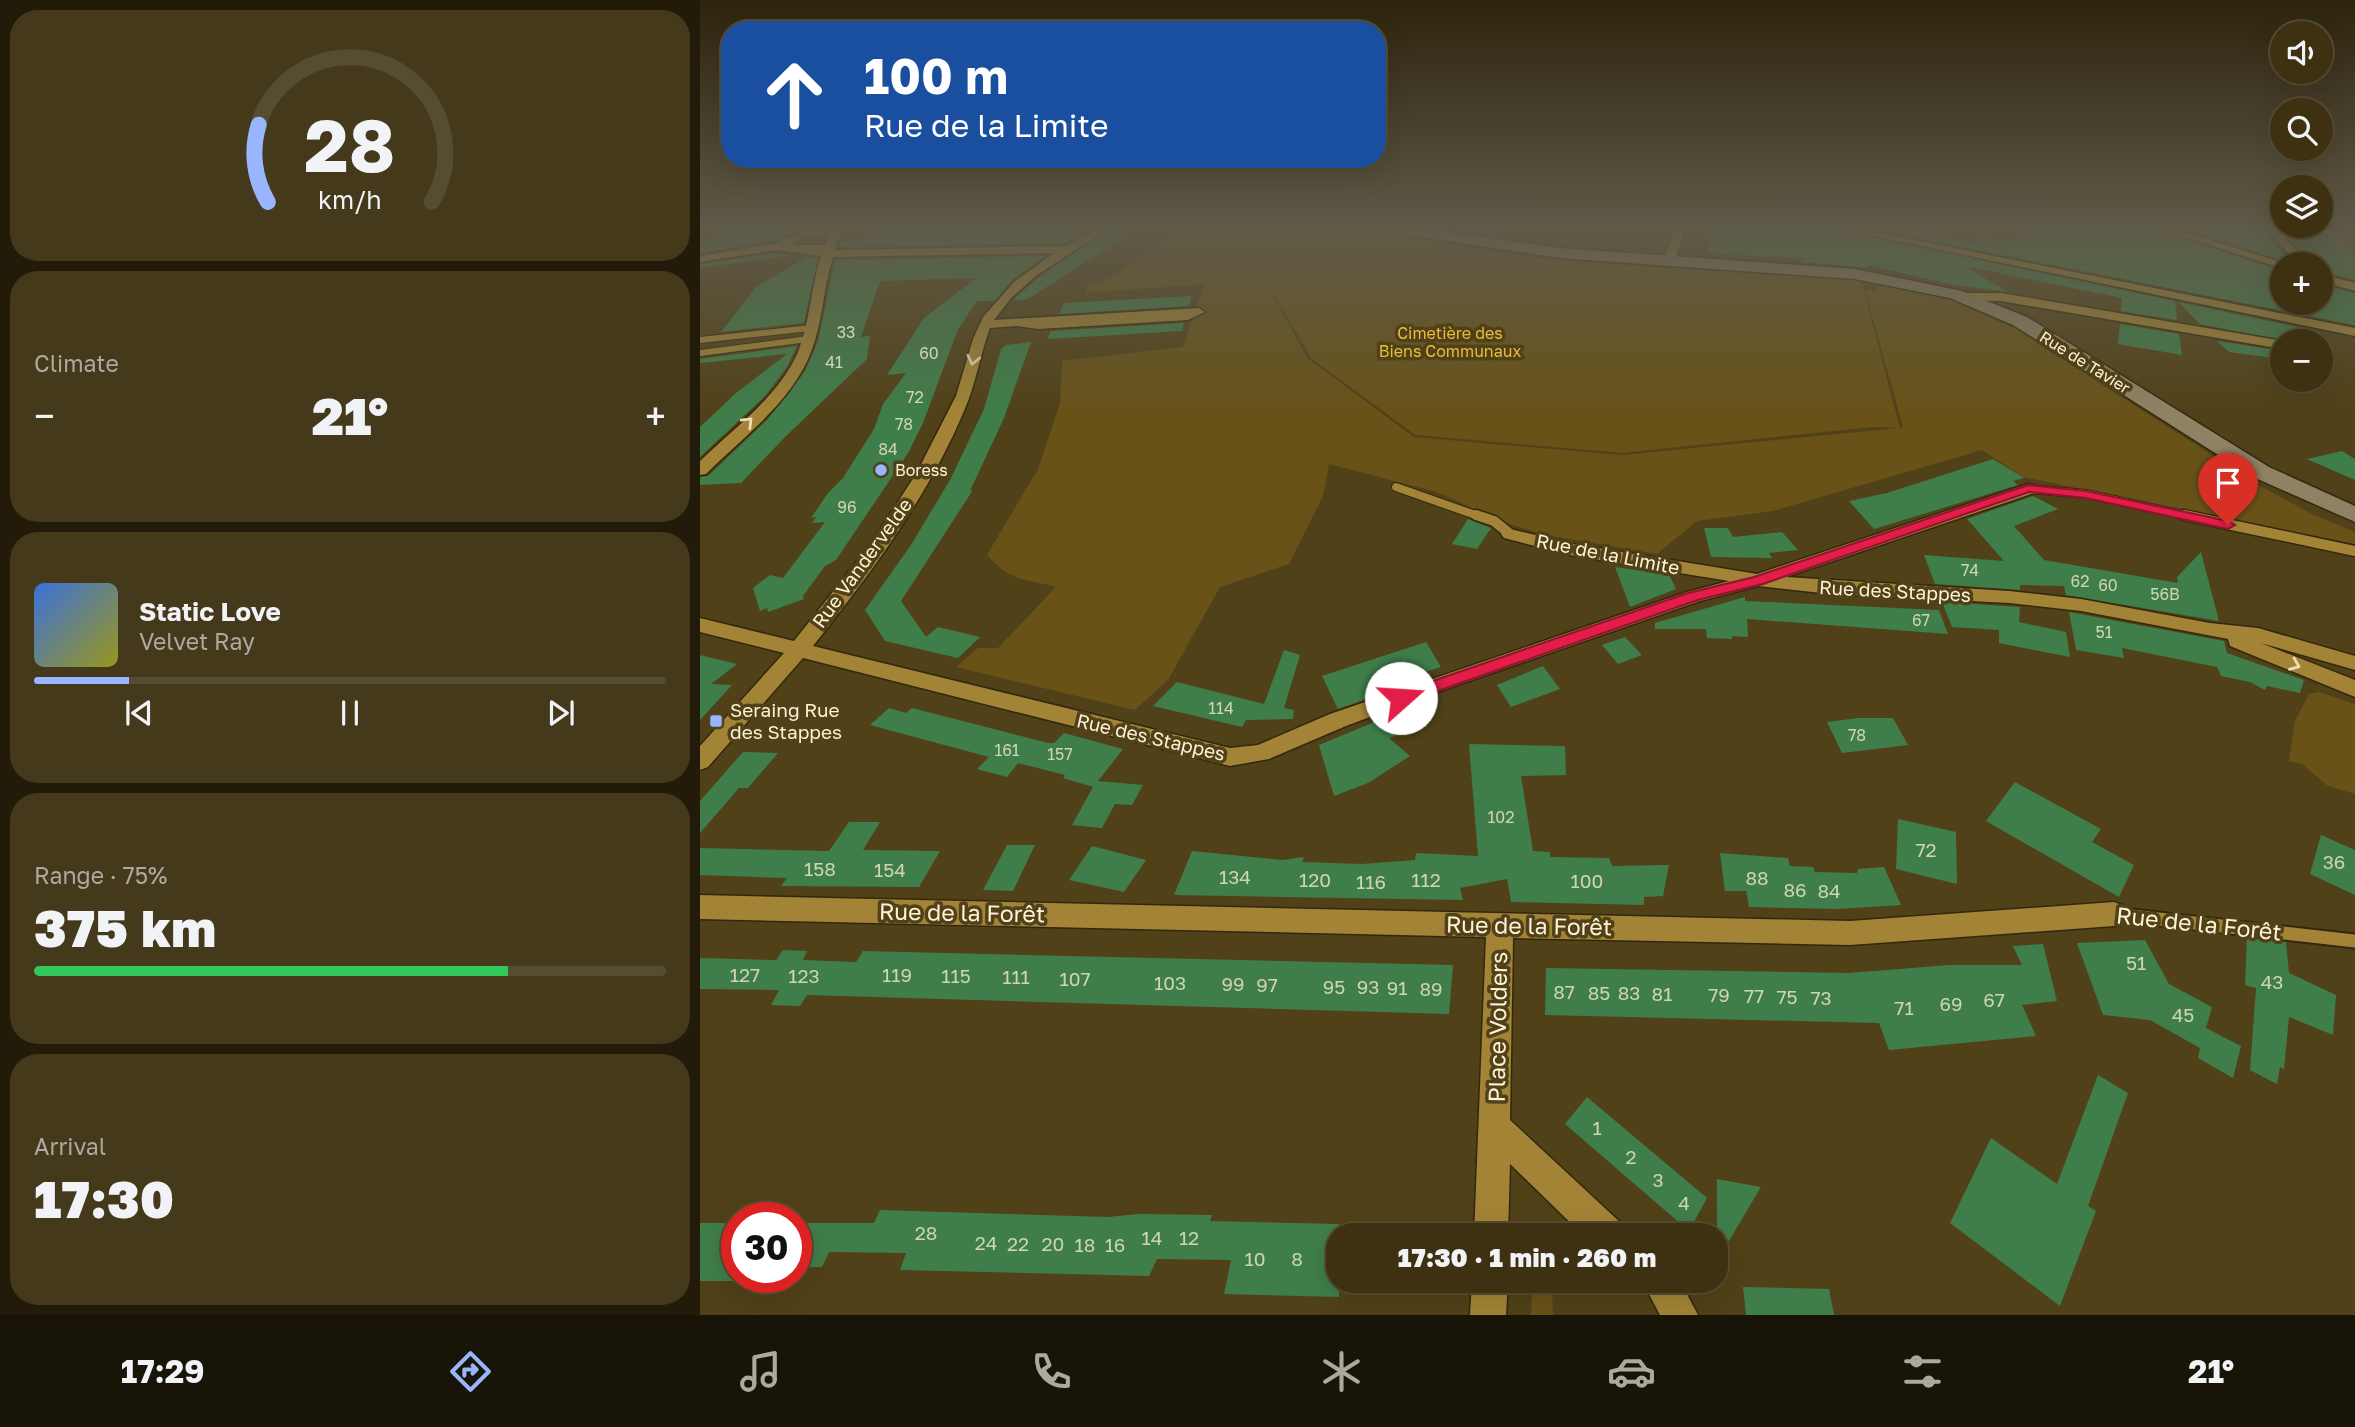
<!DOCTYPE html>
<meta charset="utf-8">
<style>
:root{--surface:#3d3112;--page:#44391b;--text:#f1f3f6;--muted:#ada99f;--line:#564c32;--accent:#99b5fd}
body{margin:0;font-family:"Golos Text",sans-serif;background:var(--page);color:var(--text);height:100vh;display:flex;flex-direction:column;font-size:26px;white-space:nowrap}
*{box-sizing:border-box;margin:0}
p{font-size:23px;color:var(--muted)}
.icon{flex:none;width:38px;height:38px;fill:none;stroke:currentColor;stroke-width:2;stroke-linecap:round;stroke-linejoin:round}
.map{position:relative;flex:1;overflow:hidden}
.side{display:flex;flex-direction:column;gap:10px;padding:10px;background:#221b0a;width:700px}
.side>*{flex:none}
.guide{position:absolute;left:21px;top:21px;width:665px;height:147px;border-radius:28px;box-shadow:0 7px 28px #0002,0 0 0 2px var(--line);background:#1a4fa0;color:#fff;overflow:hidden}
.fabs{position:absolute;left:1570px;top:21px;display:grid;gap:14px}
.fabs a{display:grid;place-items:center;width:63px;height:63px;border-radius:50%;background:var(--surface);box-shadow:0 7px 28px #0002,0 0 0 2px var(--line);font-size:35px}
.speed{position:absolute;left:21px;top:1202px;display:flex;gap:14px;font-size:35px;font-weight:700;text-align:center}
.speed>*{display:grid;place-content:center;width:91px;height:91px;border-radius:50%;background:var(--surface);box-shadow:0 7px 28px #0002,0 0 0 2px var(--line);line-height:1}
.speed .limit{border:10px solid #d22;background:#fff;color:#111}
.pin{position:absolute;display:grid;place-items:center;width:60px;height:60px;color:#fff;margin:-72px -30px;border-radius:50% 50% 50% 0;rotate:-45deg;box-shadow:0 0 7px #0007}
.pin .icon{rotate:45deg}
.me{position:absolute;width:77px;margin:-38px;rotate:71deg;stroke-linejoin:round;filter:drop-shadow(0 0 5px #0008)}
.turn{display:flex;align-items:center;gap:24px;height:147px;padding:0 28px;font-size:32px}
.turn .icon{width:91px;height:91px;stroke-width:2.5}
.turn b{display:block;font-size:49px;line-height:60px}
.big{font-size:52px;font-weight:800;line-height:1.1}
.side .widget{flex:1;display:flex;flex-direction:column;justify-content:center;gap:10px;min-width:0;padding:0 24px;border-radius:28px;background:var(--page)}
.side .dial{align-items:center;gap:0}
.dial svg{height:182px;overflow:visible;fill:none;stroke:var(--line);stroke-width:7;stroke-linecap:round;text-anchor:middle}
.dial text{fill:var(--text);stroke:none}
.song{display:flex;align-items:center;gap:21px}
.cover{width:84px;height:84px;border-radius:10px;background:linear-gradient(135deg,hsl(220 70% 55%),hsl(60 70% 35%))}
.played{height:7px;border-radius:4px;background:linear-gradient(90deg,var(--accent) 15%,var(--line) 15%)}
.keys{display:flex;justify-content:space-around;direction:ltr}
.heat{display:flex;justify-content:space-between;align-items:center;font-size:38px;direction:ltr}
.charge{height:10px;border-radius:5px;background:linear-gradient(90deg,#34c759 75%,var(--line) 0)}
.trip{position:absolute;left:626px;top:1223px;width:402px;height:70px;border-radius:28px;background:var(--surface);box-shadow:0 7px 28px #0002,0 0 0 2px var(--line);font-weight:800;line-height:70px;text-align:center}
.tabs{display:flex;height:112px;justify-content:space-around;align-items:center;background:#181407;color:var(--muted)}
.tabs .icon{width:49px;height:49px}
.tabs .active{color:var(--accent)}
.tabs b{font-size:32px;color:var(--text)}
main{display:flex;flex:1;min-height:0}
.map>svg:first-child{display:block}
</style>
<main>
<section class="side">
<div class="widget dial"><svg viewBox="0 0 100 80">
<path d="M14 69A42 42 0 1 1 86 69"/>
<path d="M14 69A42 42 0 0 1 10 35" stroke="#99b5fd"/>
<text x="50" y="56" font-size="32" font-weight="700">28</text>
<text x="50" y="72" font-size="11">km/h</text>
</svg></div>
<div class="widget"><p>Climate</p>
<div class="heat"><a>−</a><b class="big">21°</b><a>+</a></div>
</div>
<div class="widget">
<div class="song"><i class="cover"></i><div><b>Static Love</b><p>Velvet Ray</p></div></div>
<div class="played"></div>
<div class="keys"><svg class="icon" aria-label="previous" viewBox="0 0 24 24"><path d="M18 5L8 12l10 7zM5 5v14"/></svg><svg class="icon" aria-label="pause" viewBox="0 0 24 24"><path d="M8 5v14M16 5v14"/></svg><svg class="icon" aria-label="next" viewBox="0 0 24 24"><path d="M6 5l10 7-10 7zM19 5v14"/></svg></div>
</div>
<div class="widget"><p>Range · 75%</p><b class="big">375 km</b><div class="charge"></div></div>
<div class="widget"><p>Arrival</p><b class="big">17:30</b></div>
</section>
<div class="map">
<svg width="1655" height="1315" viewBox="0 0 1655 1315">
<rect width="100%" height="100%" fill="#514118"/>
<!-- green -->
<g fill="#685218" fill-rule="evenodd">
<path d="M536,229H669L777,250L865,261L1161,280L1200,428L1203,427L1165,290L1176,291L1177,283L1254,301L1314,328L1560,486L1612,514L1655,532V546L1323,477L1282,450L1073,511L997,521L957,554L841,534L801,521L737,492L629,464L623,496L589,564L520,587L468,680L435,710L256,667L278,648H298L356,587C324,578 312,583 287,555L338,469L360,403L362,361L483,347L504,284L386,293L387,286L409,278L472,235ZM555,262L611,358L715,435L922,453L1172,427L1199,428L922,455L714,437L607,358Z"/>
<polygon points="1619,692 1655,704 1655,794 1628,786 1602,764 1589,761 1595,721 1609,694"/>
<polygon points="832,1286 852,1286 853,1315 831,1315"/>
</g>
<!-- building -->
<g fill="#3f7e4a">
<polygon points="30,229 102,229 73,241 0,253 0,244"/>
<polygon points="176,229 390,229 365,243 139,247 141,241 157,244"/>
<polygon points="410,229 439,229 326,300 313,300 339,277"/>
<polygon points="1011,229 1136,229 1475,301 1477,320 1421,311 1422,298 1265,266 1308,292 1254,285 1167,265 1168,268 1101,262 1105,259 1008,253"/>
<polygon points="1171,229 1201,229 1276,244 1281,236 1321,243 1321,229 1456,229 1577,270 1582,268 1582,303 1620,303 1620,284 1655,293 1655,325"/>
<polygon points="1483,229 1563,229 1589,262 1588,262"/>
<polygon points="1580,229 1635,229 1655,256 1655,280 1620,271 1620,264 1607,264 1599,248"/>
<polygon points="77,253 92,255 0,268 0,264"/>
<polygon points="346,256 313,279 294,301 277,301 258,329 223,423 208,453 136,560 125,566 103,596 104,599 68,612 67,608 60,611 53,588 70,575 83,578 125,522 112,523 116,517 111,518 128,493 143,478 174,429 183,404 206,373 187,375 224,318 276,278 180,281 161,337 170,336 167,359 86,436 41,483 0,485 0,477 8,476 67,420 105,371 118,341 135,260"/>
<polygon points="107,257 118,258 104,323 21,332 57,286"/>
<polygon points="492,296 489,306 359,314 364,303"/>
<polygon points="1478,302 1603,328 1614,341 1586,341 1500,324"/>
<polygon points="484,323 482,331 347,339 351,331"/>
<polygon points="1420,324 1479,334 1482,355 1418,344"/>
<polygon points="1517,341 1582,351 1582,359 1529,352"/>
<polygon points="331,342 304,418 270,491 273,490 201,601 226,637 238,627 280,637 258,658 185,641 165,610 211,545 250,480 284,409 301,349 306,345"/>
<polygon points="97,346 87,367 66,395 0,457 0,427 36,393 87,354 0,363 0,359"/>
<polygon points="1642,451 1655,459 1655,480 1607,459"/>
<polygon points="1293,459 1324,478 1313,481 1318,485 1174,529 1149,501 1187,493"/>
<polygon points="1333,496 1358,509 1314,526 1344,560 1478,583 1477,577 1501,552 1519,621 1366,595 1364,586 1320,585 1320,590 1235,584 1224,555 1304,561 1267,519"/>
<polygon points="768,519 791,528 777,549 752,544"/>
<polygon points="1004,528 1028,528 1033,537 1082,532 1098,550 1069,553 1072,558 1011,557"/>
<polygon points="915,567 969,574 976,589 930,607"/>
<polygon points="1045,597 1045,601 1239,610 1248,634 1047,619 1048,637 1032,636 1032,639 1007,638 1006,629 955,629 955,623"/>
<polygon points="1242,602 1320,607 1319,622 1366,632 1370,657 1299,643 1299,630 1252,627"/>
<polygon points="1369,612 1524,641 1527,653 1604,680 1600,693 1567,686 1565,690 1550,682 1521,676 1517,667 1422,648 1424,658 1376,650"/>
<polygon points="925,637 942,655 918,664 902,645"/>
<polygon points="726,642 741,667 710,677 712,683 638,709 622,676"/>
<polygon points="584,650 600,655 584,708 594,710 593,719 546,720 542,727 453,706 477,682 564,704"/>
<polygon points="0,655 37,664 11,684 32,685 0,720"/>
<polygon points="843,666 860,689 811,707 797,685"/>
<polygon points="717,702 725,726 689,738 710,756 668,783 634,796 619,745 684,718 675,718"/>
<polygon points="189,708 206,713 212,708 348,743 354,743 364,733 423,749 398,781 443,785 432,805 415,804 402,828 372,825 393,787 363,778 365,775 318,763 307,777 277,769 289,757 170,725"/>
<polygon points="1158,718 1193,718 1208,745 1142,753 1127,722"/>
<polygon points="769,744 865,746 866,775 821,776 833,851 850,852 850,857 909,858 912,866 969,865 963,896 944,897 944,905 811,902 807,879 760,888 763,900 474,895 492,851 583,860 604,857 602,862 662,864 715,860 716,853 778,856"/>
<polygon points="43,752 78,753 48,788 39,788 0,833 0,801"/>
<polygon points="1315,782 1401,829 1392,842 1434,865 1419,897 1286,821"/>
<polygon points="1198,819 1256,832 1257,884 1196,869"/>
<polygon points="149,822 180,822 163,850 240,851 219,887 81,886 87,878 0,875 0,848 129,851"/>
<polygon points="1621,835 1655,850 1655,895 1610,874"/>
<polygon points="307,845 335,845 313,891 283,890"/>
<polygon points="392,846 446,860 424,892 369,880"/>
<polygon points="1020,853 1088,858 1090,866 1113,867 1115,872 1157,873 1158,869 1184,867 1201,905 1137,909 1049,907 1046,891 1025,891"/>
<polygon points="1547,938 1586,942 1589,973 1636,995 1633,1035 1589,1017 1584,1069 1580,1067 1577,1084 1550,1070 1556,988 1545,985"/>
<polygon points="1445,940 1469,984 1512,1007 1506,1028 1541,1046 1533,1078 1498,1058 1500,1048 1450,1020 1403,1015 1377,943"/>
<polygon points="1343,944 1357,1001 1322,1005 1336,1036 1189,1050 1179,1023 845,1015 846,968 1149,973 1250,965 1322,965 1313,946"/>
<polygon points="83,950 107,951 103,960 156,962 163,951 753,965 749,1014 107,995 100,1006 71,1005 79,990 0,989 0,958 76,960"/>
<polygon points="1398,1075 1428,1093 1388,1206 1396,1211 1360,1306 1250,1223 1291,1138 1357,1184"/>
<polygon points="887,1097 1007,1198 989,1231 865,1124"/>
<polygon points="1017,1179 1061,1187 1017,1261"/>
<polygon points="180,1210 408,1217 439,1214 512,1215 510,1221 639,1224 639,1297 524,1294 531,1260 457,1259 449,1276 200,1270 206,1253 129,1252 122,1267 96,1267 96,1223 174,1223"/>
<rect x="0" y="1223" width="37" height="58"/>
<polygon points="1043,1287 1129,1289 1134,1315 1046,1315"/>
</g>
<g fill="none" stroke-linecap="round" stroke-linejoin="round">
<!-- lane-far3 casing -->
<g stroke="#322810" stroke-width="8">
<g id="lane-far3">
<polyline points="0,340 111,328"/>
<polyline points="0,353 108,339"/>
</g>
</g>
<!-- lane-far2 casing -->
<g stroke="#322810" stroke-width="10">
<g id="lane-far2">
<polyline points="696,487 781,517"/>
<polyline points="1328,489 1386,494 1493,517"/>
</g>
</g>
<!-- lane-far1 casing -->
<g stroke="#322810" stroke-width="13">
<g id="lane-far1">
<polyline points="776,515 794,521 810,534"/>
<polyline points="1484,515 1655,551"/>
</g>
</g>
<!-- lane casing -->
<g stroke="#322810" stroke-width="17">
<polyline id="lane" points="1414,914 1655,941"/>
</g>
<!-- street casing -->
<g stroke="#322810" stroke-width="3">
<g id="street">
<path d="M108,229L141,231L135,250L366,246L395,229H408L337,275L312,297L294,320L499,308L505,312L488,320L338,329L316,326L290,328C280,355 276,384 264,411C228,497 171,573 113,646L530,748L558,745L630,714L987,592L1029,581L874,556L804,538L801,534L804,530L810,529L874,544L1057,574L1328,484L1334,485L1337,489L1334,493L1086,577L1309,591L1381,599L1510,623L1558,628L1655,656V670L1561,643L1655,680V697L1530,646L1528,639L1381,611L1309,603L1131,594L1058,586L1000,601L729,695L646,726L569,759L530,766L103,658L8,767L0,770V746L84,653L0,632V618L94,641L169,546L216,474L256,396L273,339L283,317L315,281L354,253L133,257C123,288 123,322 111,352C92,402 43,437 6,474L0,475V461C34,428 79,396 98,352C110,321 111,287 121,256L77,250L0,262V256L74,244ZM130,233L125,245H90L111,235Z"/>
<polygon points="975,229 985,229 975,261 969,264 963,261"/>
<polygon points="1139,229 1159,229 1655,328 1655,336"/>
<polygon points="1459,229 1475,229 1587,264 1578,267"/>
<polygon points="1566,229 1577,229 1597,250 1604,264 1592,264 1588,253"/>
<polygon points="1620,274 1655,283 1655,291 1620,281"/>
<polygon points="1268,293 1301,293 1583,341 1582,349 1301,301 1264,300 1262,297"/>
<polygon points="0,895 1150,921 1414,902 1424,906 1428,914 1424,922 1414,926 1150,945 813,938 810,1120 922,1224 927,1236 884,1236 810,1164 808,1236 774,1236 786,937 0,919"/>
<polygon points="772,1281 808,1281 806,1315 770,1315"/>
<polygon points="942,1281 980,1281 998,1315 960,1315"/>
</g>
</g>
<!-- secondary casing -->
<g stroke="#322810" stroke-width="3">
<polygon id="secondary" points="694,229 726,229 860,248 1155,269 1262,291 1327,317 1569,467 1655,506 1655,522 1553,477 1313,325 1250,298 1155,279 860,258 702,234"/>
</g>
<!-- lane-far3 -->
<use href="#lane-far3" stroke="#a38436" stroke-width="6"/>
<!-- lane-far2 -->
<use href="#lane-far2" stroke="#a38436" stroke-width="8"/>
<!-- lane-far1 -->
<use href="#lane-far1" stroke="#a38436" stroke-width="10"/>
<!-- lane -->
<use href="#lane" stroke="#a38436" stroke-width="13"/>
<!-- street -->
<use href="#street" fill="#a38436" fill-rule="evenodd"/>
<!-- secondary -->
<use href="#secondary" fill="#8f8264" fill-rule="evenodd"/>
</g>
<!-- one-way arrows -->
<defs><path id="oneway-chevron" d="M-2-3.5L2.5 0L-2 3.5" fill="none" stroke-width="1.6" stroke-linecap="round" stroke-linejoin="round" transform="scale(1.75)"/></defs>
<g stroke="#eddcb4">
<use href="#oneway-chevron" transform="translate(273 360) rotate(103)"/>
<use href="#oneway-chevron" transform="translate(48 422) rotate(-45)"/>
<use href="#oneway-chevron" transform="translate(1595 665) rotate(22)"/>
</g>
<!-- sky -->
<linearGradient id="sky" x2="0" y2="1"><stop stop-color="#2d240d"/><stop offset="0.55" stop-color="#5f5a48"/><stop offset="1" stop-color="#5f5a48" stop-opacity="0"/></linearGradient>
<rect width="1655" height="413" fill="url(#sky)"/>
<!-- route -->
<polygon fill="#e11d48" stroke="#92132f" stroke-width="2" points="1328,485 1386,491 1528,521 1535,525 1528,529 1386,498 1329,492 1063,584 998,600 706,702 695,702 692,698 695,694 988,593 1054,577"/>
<!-- markers -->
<g fill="#99b5fd" stroke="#514118" stroke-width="2.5">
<circle cx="181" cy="470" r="7"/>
<rect x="9" y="714" width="14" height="14" rx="3.5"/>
</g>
<g text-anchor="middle" stroke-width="7" stroke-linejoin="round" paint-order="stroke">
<!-- number labels -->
<g font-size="16" fill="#cfd5b2">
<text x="146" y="338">33</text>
<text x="229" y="359">60</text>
<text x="134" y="368">41</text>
<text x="215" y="403">72</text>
<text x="204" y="430">78</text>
<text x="188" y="455">84</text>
<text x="147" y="513">96</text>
<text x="1270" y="576">74</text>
<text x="1380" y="587">62</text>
<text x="1408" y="591">60</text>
<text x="1465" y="600">56B</text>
<text x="1221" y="626">67</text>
<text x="1404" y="638">51</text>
<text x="521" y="714">114</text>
<text x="1157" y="741">78</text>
<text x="307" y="756">161</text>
<text x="360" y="760">157</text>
<text x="801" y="823">102</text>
</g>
<!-- far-park labels -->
<g font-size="16" fill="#e9bb3e" stroke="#514118">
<text x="750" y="339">Cimetière des<tspan x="750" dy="18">Biens Communaux</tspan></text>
</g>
<!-- far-street labels -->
<g font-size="16" fill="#fff2d4" stroke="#514118">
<text transform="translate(1385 362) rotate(32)" y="6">Rue de Tavier</text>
</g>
<!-- far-poi labels -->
<g font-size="16" fill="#fff2d4" stroke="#514118" text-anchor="start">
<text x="195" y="476">Boress</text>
</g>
<!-- street labels -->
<g font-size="19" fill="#fff2d4" stroke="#514118">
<text transform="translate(908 554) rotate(11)" y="7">Rue de la Limite</text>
<text transform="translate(162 563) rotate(-54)" y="7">Rue Vandervelde</text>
<text transform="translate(1195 591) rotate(3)" y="7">Rue des Stappes</text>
<text transform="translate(451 737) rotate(13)" y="7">Rue des Stappes</text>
</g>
<!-- poi labels -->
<g font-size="19" fill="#fff2d4" stroke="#514118" text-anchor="start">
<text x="30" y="717">Seraing Rue<tspan x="30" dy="22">des Stappes</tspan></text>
</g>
<!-- near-number labels -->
<g font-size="19" fill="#cfd5b2">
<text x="1226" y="857">72</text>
<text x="1634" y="869">36</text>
<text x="120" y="876">158</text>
<text x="190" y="877">154</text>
<text x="535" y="884">134</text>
<text x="1057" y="885">88</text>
<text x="615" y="887">120</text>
<text x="726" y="887">112</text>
<text x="887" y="888">100</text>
<text x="671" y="889">116</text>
<text x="1095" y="897">86</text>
<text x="1129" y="898">84</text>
<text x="1436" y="970">51</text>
<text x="45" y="982">127</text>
<text x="197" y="982">119</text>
<text x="104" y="983">123</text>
<text x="256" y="983">115</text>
<text x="316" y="984">111</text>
<text x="375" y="986">107</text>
<text x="1572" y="989">43</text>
<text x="470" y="990">103</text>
<text x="533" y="991">99</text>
<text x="567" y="992">97</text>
<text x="634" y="994">95</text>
<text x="668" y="994">93</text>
<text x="697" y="995">91</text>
<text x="731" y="996">89</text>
<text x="864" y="999">87</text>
<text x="899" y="1000">85</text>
<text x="929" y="1000">83</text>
<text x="962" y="1001">81</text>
<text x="1019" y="1002">79</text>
<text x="1054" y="1003">77</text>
<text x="1087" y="1004">75</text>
<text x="1121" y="1005">73</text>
<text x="1294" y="1007">67</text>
<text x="1251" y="1011">69</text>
<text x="1204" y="1015">71</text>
<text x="1483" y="1022">45</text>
<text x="897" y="1135">1</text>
<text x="931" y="1164">2</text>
<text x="958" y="1187">3</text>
<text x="984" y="1210">4</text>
<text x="226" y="1240">28</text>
<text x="452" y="1245">14</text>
<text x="489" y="1245">12</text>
<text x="286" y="1250">24</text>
<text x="318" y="1251">22</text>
<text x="353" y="1251">20</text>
<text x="385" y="1252">18</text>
<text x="415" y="1252">16</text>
<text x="555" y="1266">10</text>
<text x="597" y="1266">8</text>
</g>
<!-- near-street labels -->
<g font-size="23" fill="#fff2d4" stroke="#514118">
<text transform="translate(262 913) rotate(1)" y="8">Rue de la Forêt</text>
<text transform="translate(1499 924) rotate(6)" y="8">Rue de la Forêt</text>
<text transform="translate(829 926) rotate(1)" y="8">Rue de la Forêt</text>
<text transform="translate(798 1027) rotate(-89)" y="8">Place Volders</text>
</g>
</g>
</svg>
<div class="fabs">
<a><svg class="icon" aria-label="sound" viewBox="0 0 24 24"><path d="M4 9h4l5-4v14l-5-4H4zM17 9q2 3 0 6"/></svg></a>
<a><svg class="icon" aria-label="search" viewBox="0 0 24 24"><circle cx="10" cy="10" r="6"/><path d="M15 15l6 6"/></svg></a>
<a><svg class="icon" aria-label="layers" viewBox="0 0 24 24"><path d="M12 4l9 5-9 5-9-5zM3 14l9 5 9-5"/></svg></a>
<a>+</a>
<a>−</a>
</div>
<div class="speed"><div class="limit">30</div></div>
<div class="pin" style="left:1528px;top:525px;background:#d93025"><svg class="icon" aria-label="arrive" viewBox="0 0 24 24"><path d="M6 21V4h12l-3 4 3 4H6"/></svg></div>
<svg class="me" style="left:701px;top:698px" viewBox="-20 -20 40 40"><circle r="19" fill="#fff"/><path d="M0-13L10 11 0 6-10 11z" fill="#e11d48"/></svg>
<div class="trip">17:30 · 1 min · 260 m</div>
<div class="guide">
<div class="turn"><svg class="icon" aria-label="ahead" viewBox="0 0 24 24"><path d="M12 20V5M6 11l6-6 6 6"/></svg><div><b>100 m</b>Rue de la Limite</div></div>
</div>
</div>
</main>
<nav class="tabs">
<b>17:29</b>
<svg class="icon active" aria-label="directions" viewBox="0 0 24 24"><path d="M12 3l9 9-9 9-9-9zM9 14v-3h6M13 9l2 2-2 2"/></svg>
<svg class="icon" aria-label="music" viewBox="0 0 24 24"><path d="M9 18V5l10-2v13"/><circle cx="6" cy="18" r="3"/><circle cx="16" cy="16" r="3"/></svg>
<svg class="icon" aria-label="phone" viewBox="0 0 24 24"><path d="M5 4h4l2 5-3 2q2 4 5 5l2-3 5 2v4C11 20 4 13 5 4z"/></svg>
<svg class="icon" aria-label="climate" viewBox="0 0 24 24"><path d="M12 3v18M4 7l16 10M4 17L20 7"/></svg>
<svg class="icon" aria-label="car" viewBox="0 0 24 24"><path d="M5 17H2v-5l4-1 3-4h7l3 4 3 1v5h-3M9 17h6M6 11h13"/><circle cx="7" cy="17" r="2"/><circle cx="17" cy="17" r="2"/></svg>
<svg class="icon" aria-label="filters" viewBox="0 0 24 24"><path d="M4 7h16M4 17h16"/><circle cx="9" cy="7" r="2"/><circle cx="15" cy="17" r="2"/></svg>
<b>21°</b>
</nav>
